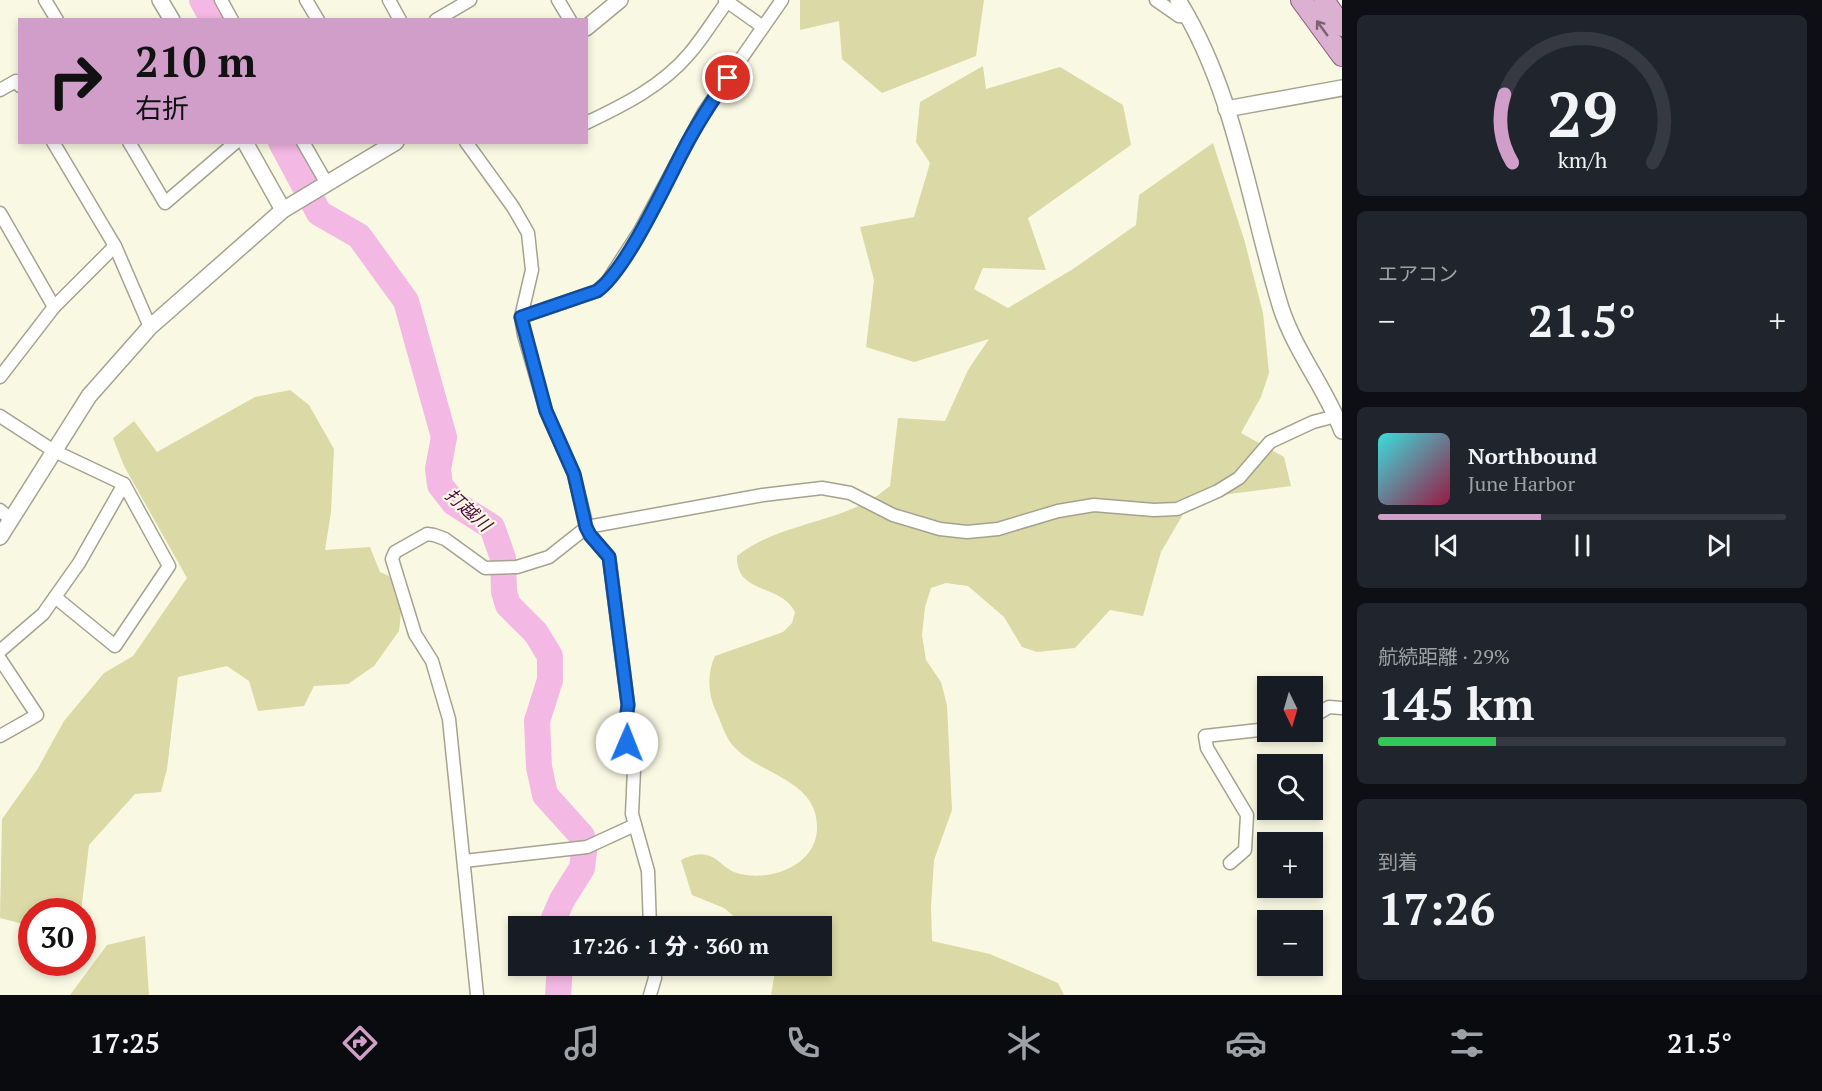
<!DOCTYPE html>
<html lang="ja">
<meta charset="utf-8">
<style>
:root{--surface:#171b24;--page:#20242c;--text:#f1f3f6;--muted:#9ea1a6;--line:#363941;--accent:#d09ec9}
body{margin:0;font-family:"PT Serif","Noto Sans JP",serif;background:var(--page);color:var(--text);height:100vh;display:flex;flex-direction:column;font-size:22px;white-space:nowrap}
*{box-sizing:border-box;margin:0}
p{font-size:20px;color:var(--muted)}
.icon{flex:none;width:33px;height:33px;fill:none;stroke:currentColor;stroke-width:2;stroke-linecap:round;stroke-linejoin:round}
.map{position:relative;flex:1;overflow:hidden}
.details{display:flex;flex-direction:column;gap:15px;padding:15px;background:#0d0f14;width:480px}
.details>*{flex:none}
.top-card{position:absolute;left:18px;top:18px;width:570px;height:126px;border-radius:0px;box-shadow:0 3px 9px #0003;background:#d09ec9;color:#111;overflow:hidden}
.needle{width:39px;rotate:175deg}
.fabs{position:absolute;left:1257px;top:676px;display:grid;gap:12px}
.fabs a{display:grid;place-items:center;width:66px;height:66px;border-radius:0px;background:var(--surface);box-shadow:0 3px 9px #0003;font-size:30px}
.speed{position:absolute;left:18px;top:898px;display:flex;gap:12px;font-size:30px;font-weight:700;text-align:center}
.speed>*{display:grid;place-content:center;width:78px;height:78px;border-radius:50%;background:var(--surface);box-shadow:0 3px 9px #0003;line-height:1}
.speed .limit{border:9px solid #d22;background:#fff;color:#111}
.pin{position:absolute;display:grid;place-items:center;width:51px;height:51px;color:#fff;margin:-26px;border:3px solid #fff;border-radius:50%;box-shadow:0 2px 6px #0007}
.me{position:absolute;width:66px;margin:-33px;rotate:1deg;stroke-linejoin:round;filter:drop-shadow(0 0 4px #0008)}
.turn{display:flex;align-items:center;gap:21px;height:126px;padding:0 18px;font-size:27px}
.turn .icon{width:78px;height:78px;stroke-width:2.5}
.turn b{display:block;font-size:42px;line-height:51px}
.big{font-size:45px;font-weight:800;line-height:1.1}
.details .tile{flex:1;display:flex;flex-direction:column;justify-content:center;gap:9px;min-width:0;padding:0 21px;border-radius:9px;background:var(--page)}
.details .dial{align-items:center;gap:0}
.dial svg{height:156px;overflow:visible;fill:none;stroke:var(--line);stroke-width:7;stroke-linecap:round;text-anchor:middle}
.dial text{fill:var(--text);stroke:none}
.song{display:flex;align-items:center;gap:18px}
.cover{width:72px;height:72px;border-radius:9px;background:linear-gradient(135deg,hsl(180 70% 55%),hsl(340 70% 35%))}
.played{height:6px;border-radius:3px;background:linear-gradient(90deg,var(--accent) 40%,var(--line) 40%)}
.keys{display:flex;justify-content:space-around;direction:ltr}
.heat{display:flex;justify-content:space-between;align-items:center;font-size:33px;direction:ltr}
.charge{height:9px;border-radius:4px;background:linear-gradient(90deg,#34c759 29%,var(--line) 0)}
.trip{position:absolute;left:508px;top:916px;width:324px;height:60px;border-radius:0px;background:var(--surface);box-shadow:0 3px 9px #0003;font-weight:800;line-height:60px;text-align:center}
.menu{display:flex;height:96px;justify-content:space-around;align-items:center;background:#090b0e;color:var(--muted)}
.menu .icon{width:42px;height:42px}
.menu .current{color:var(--accent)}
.menu b{font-size:27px;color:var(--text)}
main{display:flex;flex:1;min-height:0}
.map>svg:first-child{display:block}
</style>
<main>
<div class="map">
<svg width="1342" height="995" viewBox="0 0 1342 995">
<rect width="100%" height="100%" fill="#f9f9e3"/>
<!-- green -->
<g fill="#dbd9a5">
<polygon points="800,0 984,0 976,56 882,93 842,59 839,21 800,30"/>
<path d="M983,66L986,89L1060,67L1123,105L1131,145L1028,218L1046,270L983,268L974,289L1008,308L1073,269L1136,225L1139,195L1213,143L1244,239L1263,313L1269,373L1261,397L1241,433L1284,457L1291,486L1192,499L1161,552L1143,616L1110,610L1075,648L1037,652L1022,647L1004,617L968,586L946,583L931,588L925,607L922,635L926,660L941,682L947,705L952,810L934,860L931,907L932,941L990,954L1058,983L1064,995H771L776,966H822V927H747L724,908L692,895L681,860C689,856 697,853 707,855C717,857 724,868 734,872C765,884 817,867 817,828C818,777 754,775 730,742C724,733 720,719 715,709C708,693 707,673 715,656L783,632L792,623L795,612C780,583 736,595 737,556C775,526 825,524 867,502C875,498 883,491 890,486L898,418L945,421L968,370L989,339L914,362L866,347L874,280L860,227L914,217L930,163L916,142L920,102Z"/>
<polygon points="290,390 309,405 334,449 331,512 325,550 370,547 380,572 389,576 402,603 399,631 374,666 348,684 314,686 304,706 258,711 249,681 227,666 178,677 167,769 161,792 135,794 89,845 81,912 32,912 31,926 0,918 2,819 37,770 64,721 104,673 133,656 187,578 124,466 113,438 134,421 157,452 255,397"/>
<polygon points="145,936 149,995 70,995 107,945"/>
</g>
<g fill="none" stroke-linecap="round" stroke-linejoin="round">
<!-- river -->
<g stroke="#f4b8e4" stroke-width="26">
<polyline points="202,0 213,20"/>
<polyline points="281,142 319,213 359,236 406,301 444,437 438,469 440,485 454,503 492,527 503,558 504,592 508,605 536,633 550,656 550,680 537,721 539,767 545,795 582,836 584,852 582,868 562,900 554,918 554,927"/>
<polyline points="558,995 560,966"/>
</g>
<!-- minor casing -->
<g stroke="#a4a38f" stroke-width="15">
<g id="minor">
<polyline points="45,0 57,20"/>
<polyline points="221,0 232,20"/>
<polyline points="306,0 318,20"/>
<polyline points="389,0 400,20"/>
<polyline points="558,0 570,20"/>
<polyline points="725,0 763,27"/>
<polyline points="1156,0 1179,16 1189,17"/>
<polyline points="436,20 470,0"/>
<polyline points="0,90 16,81 20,86"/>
<path d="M586,123C624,105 662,86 689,54C703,38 714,19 727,2"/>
<polyline points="53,142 115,246 150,327"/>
<polyline points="129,142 165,203 236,142"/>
<polyline points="303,142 327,184"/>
<polyline points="466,142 513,207 528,233 532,270 521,317 524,335 546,411 574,474 587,527 590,535 609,557 628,705 625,734 634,769 632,814 648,871 650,927"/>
<polyline points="0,213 54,307"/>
<polyline points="521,317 597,291 607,282 640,231 704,112 782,0"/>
<polyline points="0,377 54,307 115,246"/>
<polyline points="0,416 54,451 124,484 169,566 115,646 55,597"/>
<polyline points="0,510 10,519"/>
<polyline points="0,651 43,614 79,563 124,484"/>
<polyline points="0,659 37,715 0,736"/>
<polyline points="1312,717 1329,707 1342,708"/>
<polyline points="464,861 587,847 635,825"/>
<polyline points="1230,863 1245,850 1247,815 1207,748 1205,736 1268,729"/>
<polyline points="477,995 449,719 432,661 415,634 392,559 395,552 427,534 434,535 445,539 485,568 517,567 549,557 587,527 763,495 822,488 850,493 893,515 940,529 967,532 998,529 1058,511 1094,505 1154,510 1177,509 1218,491 1239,478 1270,442 1313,422 1336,416"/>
<polyline points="650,995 655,978 654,966"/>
</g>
</g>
<!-- tertiary casing -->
<g stroke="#a4a38f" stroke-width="18">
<g id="tertiary">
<polyline points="160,0 172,20"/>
<path d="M1178,0C1236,93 1249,205 1281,308C1295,351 1326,389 1342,431"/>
<polyline points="586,28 620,0"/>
<polyline points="1226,109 1342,88"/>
<polyline points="245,142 283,210"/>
<polyline points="0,537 89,396 150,327 283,210 396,142"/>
</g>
</g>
<!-- primary casing -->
<g stroke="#875879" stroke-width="22">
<g id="primary">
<polyline points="1301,0 1342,56"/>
<polyline points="1324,0 1342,26"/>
</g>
</g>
<!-- minor -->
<use href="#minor" stroke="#fff" stroke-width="12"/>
<!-- tertiary -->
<use href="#tertiary" stroke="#fff" stroke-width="15"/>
<!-- primary -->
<use href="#primary" stroke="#dcb0d1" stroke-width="20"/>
</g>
<!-- one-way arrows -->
<defs><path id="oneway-shaft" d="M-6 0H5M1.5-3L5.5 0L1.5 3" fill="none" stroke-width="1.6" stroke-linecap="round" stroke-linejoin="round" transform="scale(1.5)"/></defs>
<use stroke="#796370" href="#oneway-shaft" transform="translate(1322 28) rotate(-126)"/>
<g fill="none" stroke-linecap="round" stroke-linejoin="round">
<!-- route casing -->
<g stroke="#114b97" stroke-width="15">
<path id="route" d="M627,743L625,726L628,705L609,557L590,535L586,527L574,474L546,411L521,317L597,291C626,271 666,183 684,149C697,124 712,101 728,78"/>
</g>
<!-- route -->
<use href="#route" stroke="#1a73e8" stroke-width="10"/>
</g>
<g text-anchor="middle" stroke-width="4.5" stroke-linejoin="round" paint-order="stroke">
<!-- water labels -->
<g font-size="18" font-style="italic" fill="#4d0841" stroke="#f9f9e3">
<text transform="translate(468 510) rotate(42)" y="6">打越川</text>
</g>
</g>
</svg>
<div class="fabs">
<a><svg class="needle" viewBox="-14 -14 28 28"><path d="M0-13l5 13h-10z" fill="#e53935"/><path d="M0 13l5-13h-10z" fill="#9ea1a6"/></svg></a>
<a><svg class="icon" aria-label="search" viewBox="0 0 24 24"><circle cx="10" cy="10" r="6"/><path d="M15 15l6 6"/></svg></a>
<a>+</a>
<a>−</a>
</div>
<div class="speed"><div class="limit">30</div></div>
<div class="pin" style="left:728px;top:78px;background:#d93025"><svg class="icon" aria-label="arrive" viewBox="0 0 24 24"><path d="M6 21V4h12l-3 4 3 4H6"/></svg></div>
<svg class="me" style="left:627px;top:743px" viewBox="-20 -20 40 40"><circle r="19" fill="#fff"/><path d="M0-13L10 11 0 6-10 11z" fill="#1a73e8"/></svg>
<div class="trip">17:26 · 1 分 · 360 m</div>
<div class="top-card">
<div class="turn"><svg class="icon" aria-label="right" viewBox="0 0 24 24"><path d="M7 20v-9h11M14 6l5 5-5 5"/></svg><div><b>210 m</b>右折</div></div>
</div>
</div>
<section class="details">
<div class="tile dial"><svg viewBox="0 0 100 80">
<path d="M14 69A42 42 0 1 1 86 69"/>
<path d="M14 69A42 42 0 0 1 10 34" stroke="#d09ec9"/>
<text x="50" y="56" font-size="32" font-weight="700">29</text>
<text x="50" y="72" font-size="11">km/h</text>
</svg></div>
<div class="tile"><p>エアコン</p>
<div class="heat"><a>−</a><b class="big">21.5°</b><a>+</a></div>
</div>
<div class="tile">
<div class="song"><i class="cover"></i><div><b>Northbound</b><p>June Harbor</p></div></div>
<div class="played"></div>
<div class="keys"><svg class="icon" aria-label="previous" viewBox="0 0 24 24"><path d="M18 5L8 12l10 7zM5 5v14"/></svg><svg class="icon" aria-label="pause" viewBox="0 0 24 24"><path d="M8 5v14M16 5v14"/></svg><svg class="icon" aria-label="next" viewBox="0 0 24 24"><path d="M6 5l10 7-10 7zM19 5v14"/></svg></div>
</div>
<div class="tile"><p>航続距離 · 29%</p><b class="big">145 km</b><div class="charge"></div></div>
<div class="tile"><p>到着</p><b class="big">17:26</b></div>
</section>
</main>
<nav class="menu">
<b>17:25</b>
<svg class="icon current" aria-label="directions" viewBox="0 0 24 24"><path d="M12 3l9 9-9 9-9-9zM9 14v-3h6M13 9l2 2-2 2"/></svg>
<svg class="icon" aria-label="music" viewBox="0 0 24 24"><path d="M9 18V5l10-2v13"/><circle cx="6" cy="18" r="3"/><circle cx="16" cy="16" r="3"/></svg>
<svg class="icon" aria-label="phone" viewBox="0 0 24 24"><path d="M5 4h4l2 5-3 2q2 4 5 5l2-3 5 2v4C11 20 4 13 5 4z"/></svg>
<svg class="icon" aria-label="climate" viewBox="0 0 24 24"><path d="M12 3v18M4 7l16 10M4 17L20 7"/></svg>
<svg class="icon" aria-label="car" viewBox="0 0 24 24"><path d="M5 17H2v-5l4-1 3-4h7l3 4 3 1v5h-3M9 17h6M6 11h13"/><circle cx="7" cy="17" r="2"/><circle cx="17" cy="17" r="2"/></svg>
<svg class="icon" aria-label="filters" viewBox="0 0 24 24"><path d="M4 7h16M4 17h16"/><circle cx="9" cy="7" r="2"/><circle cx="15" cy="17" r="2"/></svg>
<b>21.5°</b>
</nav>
